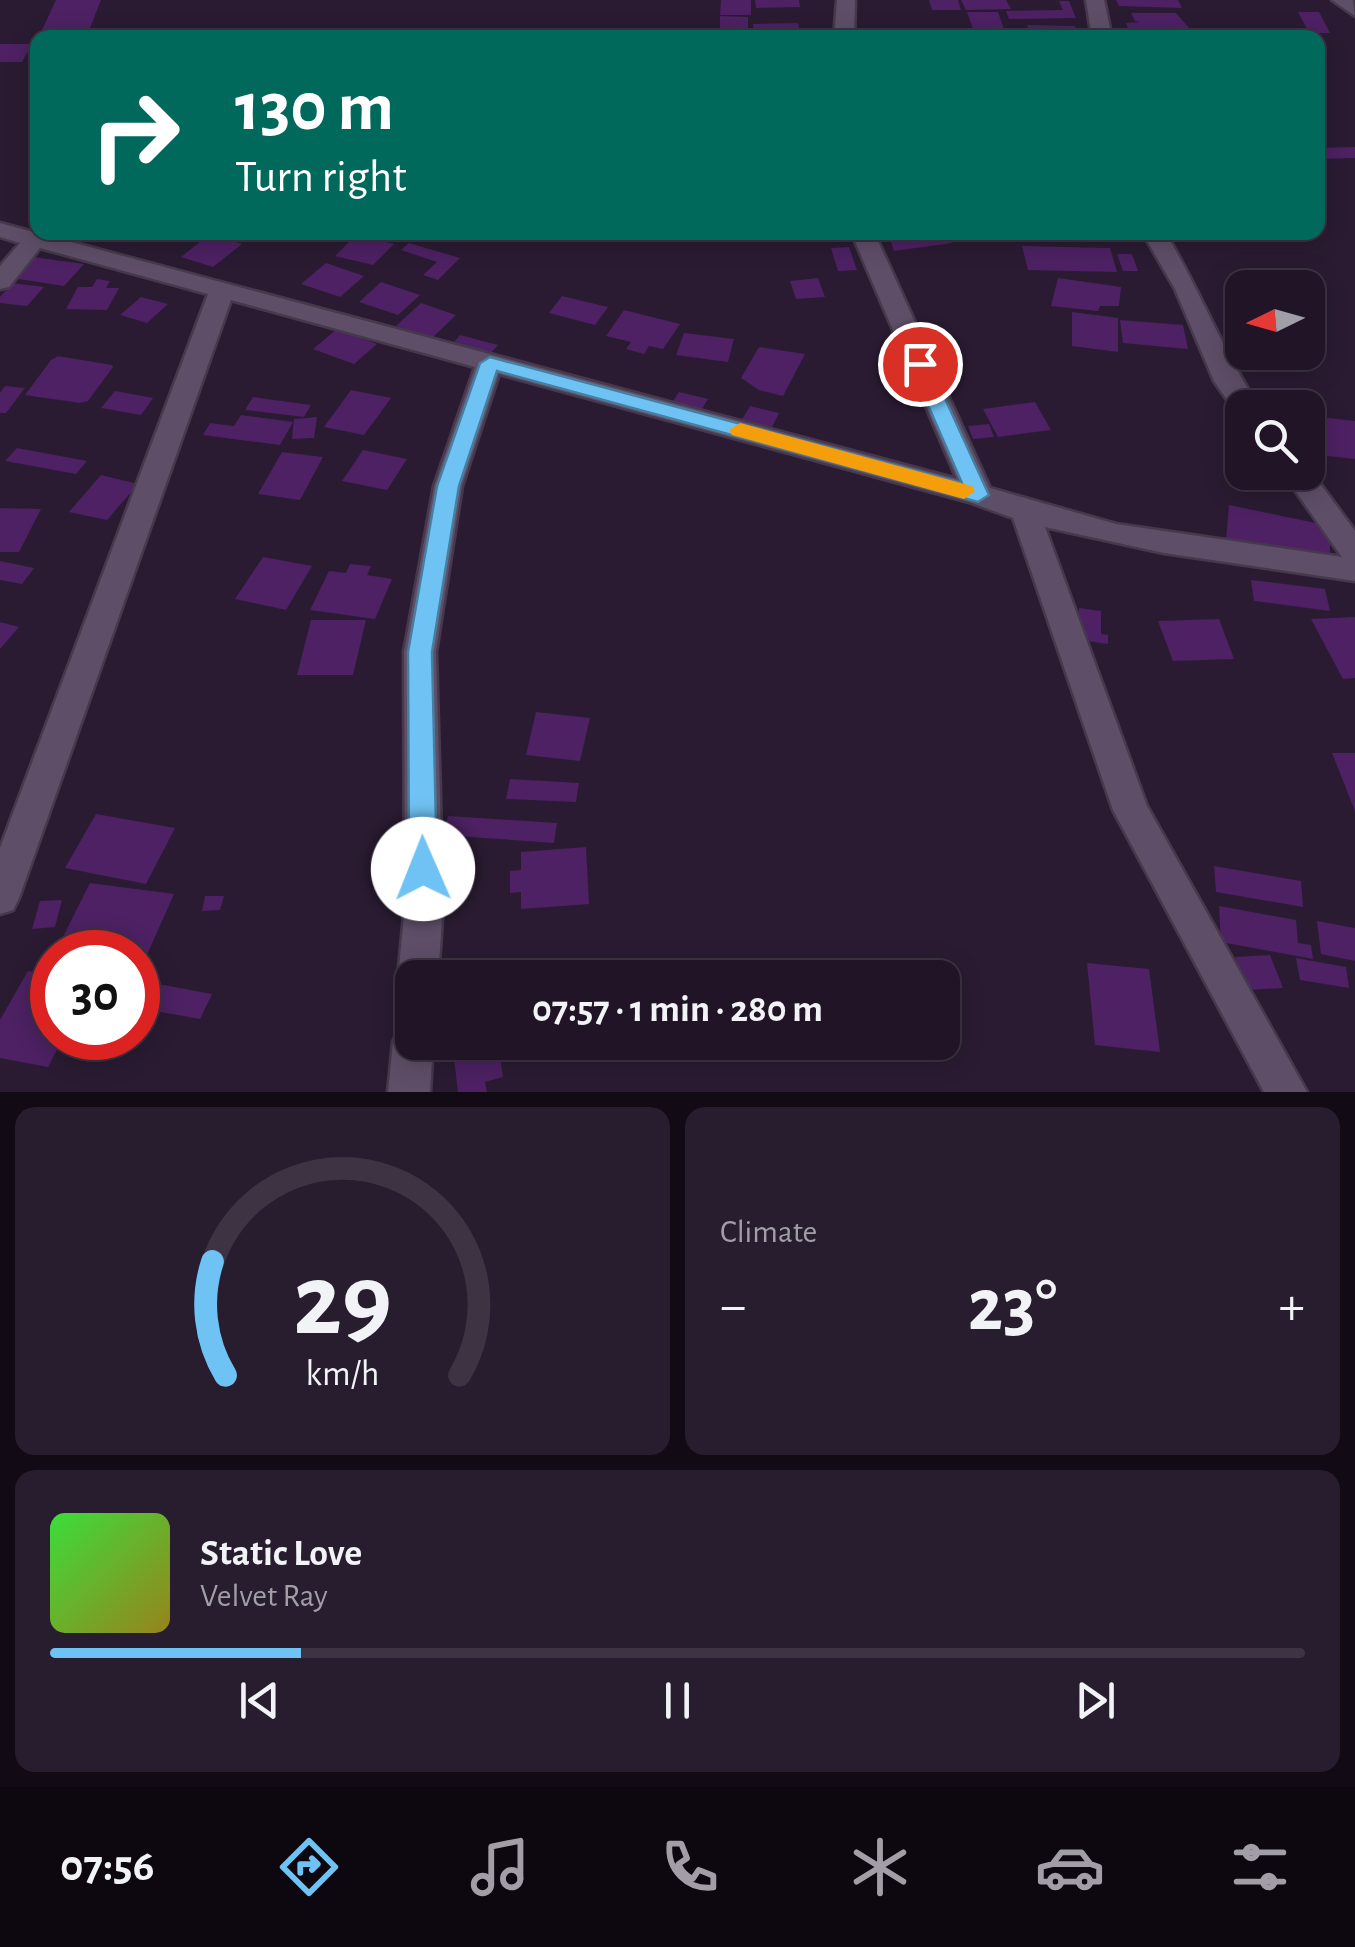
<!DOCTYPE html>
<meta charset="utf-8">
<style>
:root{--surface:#201426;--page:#281d2e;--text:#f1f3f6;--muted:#a29ea7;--line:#3d3343;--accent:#6fc2f4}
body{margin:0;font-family:"Alegreya Sans",sans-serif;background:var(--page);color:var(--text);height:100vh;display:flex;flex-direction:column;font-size:38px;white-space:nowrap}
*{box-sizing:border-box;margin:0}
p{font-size:32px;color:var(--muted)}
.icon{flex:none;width:55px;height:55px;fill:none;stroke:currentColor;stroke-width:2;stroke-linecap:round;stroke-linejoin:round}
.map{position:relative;height:1092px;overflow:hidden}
.sheet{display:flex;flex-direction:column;gap:15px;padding:15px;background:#120b15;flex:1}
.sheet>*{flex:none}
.hud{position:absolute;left:30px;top:30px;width:1295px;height:210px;border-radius:20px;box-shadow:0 5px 25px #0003,0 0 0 2px var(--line);background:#00695c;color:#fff;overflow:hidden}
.needle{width:65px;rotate:265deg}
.tools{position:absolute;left:1225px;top:270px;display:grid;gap:20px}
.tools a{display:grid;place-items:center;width:100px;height:100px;border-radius:20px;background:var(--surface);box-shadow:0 5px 25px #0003,0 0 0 2px var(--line);font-size:50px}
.speed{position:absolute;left:30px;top:930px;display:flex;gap:20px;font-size:50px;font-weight:700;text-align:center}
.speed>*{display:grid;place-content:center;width:130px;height:130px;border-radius:50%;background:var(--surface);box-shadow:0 5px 25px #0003,0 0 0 2px var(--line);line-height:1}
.speed .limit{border:15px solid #d22;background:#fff;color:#111}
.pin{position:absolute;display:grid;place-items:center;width:85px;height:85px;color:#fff;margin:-42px;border:5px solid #fff;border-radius:50%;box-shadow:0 2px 10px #0007}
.me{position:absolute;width:110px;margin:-55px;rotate:359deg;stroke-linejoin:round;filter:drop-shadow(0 0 8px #0008)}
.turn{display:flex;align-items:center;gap:35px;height:210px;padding:0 40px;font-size:45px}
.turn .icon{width:130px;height:130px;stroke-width:2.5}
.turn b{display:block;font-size:70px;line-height:85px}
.big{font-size:75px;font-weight:700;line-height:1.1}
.sheet .tile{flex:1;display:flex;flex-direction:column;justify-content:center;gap:15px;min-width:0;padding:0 35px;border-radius:20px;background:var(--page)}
.sheet .dial{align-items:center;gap:0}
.dial svg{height:260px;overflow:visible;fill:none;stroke:var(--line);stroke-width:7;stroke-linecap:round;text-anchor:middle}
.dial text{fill:var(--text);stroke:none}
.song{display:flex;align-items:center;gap:30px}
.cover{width:120px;height:120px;border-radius:15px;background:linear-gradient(135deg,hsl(120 70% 55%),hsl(50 70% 35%))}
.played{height:10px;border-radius:5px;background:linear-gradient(90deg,var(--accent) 20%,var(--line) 20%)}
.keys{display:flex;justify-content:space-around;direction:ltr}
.heat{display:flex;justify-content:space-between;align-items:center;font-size:55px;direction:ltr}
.sheet .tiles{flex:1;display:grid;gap:15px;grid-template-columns:1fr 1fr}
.tile:last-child{grid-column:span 2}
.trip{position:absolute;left:395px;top:960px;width:565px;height:100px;border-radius:20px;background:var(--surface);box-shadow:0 5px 25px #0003,0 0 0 2px var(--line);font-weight:700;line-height:100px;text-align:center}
.menu{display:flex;height:160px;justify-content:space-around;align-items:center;background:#0d080f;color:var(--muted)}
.menu .icon{width:70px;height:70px}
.menu .selected{color:var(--accent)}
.menu b{font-size:45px;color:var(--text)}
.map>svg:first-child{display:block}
</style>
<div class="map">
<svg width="1355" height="1092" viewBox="0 0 1355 1092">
<rect width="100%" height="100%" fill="#2a1b32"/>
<!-- building -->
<g fill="#4d2163">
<polygon points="56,0 101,0 90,28 42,30"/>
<polygon points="721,0 751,0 751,15 720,15"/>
<polygon points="755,0 799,0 800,7 756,8"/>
<polygon points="929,0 958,0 961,10 932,10"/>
<polygon points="961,0 1006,0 1011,9 966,10"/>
<polygon points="1116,0 1178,0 1182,8 1119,6"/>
<polygon points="1059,1 1069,1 1076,18 1009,19 1006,11 1063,10"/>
<polygon points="967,12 998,12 1004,29 973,29"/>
<polygon points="1298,12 1319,12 1330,33 1309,33"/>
<polygon points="1131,13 1176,13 1190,29 1128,29 1126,23 1140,22 1135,21"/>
<polygon points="720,16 748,17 748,37 720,37"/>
<polygon points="798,23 801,37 755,37 753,24"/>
<polygon points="1027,25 1075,26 1077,31 1029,31"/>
<polygon points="0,44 32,44 22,62 0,62"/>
<polygon points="1355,147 1355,158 1318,159 1318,148"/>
<polygon points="945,232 952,243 894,251 888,233"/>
<polygon points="210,234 242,244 213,267 181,257"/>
<polygon points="356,235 394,244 373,265 335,256"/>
<polygon points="409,243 460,258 438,280 423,275 437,262 401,250"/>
<polygon points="1022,246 1110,248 1117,272 1028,270"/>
<polygon points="849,247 857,270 838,271 831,248"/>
<polygon points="1117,254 1132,254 1138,271 1123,271"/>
<polygon points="33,257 84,264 64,286 12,278"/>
<polygon points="326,263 364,276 340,297 301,284"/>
<polygon points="818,278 825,297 796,299 790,281"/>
<polygon points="1058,278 1121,287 1119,306 1100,306 1098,311 1051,306"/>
<polygon points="97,279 110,281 106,288 119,288 107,310 66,309 78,287 92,287"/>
<polygon points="381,282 420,295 398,315 359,302"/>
<polygon points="12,283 44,287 27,306 0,303 0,297"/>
<polygon points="562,296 608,307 595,325 549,313"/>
<polygon points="141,297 168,304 147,323 120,315"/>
<polygon points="421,303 456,315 432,338 396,326"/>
<polygon points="624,310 680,324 663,349 649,346 644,354 626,349 631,342 606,336"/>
<polygon points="1072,312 1118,318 1118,352 1072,346"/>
<polygon points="1120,320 1183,325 1188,349 1123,343"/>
<polygon points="337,329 377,344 354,364 313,349"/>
<polygon points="684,333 734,339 728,362 676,355"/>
<polygon points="460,335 498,345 487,357 450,347"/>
<polygon points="759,347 805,354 783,396 759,390 741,378"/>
<polygon points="58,356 112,365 113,367 88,401 80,403 25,395 51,360"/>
<polygon points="5,386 25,388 6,413 0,413 0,393"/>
<polygon points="351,390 391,398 364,435 324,427"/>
<polygon points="115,391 153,398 141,415 101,408"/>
<polygon points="679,392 708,399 700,412 671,404"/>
<polygon points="253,397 311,405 304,417 245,410"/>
<polygon points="1035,402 1051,430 998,437 983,409"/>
<polygon points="750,406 779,413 771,429 741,421"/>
<polygon points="241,415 293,422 280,445 203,435 210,423 234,426"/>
<polygon points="1312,416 1355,421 1355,459 1319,455"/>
<polygon points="317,417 314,438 292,439 294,419"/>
<polygon points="989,424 994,437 973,439 968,426"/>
<polygon points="17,448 87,461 76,474 5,461"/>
<polygon points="363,450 407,459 387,490 342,481"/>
<polygon points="282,452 323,457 300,500 258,494"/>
<polygon points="101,475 138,484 107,520 69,512"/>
<polygon points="1229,505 1330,526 1330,562 1226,540"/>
<polygon points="0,508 41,509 19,552 0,552"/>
<polygon points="263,557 312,566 286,610 235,599"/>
<polygon points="0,561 34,568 22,584 0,580"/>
<polygon points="350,564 371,566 367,575 392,579 375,619 310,610 329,571 346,573"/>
<polygon points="1251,580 1325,589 1330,611 1254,601"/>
<polygon points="1079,608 1101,611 1101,634 1108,635 1108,644 1079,640"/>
<polygon points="1355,617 1355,678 1343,679 1311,619"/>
<polygon points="1219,619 1234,659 1173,661 1158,621"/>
<polygon points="311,620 366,620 353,675 297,675"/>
<polygon points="0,622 19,627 0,649"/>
<polygon points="536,712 590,718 580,761 526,755"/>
<polygon points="1332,753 1355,753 1355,811"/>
<polygon points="510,779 579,783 576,802 506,799"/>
<polygon points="96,814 175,828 146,884 65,868"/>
<polygon points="448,816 557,823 554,843 443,835"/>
<polygon points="586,847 589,904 521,909 521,892 510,893 510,871 521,870 521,852"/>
<polygon points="1214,866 1301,881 1303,907 1216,892"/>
<polygon points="90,883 174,894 146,957 138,956 138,952 85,952 87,949 59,945"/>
<polygon points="205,896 224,896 220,910 202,911"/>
<polygon points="62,900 55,927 32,929 40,901"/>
<polygon points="1219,906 1296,920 1298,943 1311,945 1313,959 1221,942"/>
<polygon points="1317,921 1355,928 1355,961 1321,954"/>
<polygon points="1270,955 1283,988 1247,990 1235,957"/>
<polygon points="1296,958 1346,967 1349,988 1300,980"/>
<polygon points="1087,963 1149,969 1160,1052 1095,1045"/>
<polygon points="28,971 52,975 52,1038 63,1038 48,1067 0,1058 0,1020"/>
<polygon points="147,982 212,994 200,1019 138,1008"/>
<polygon points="487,1042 498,1042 503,1077 485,1082 487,1092 458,1092 453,1050"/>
</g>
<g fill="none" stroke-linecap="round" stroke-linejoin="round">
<!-- street casing -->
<g stroke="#45394b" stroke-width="5">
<g id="street">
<polygon points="837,0 855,0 854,38 834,38"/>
<polygon points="1086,0 1104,0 1112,38 1092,38"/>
<polygon points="1332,0 1353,0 1355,16"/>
<polygon points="0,223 957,479 851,232 874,232 990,488 1116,524 1342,557 1282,472 1308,472 1308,467 1355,531 1355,581 1164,553 1045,527 1147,806 1307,1092 1264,1092 1113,810 1013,518 969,502 499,374 462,486 436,652 443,905 438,978 412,978 412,994 404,991 398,978 405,905 404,652 434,486 475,367 231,300 19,898 13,910 0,914 0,848 208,294 40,248 9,287 0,289 0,266 20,243 0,237"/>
<path d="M1142,232H1165C1200,290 1223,352 1260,408H1242V415L1237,414L1214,381L1175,289Z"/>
<polygon points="412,1023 412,1042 433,1042 430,1092 388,1092 393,1042 399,1028"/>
</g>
</g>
<!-- street -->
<use href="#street" fill="#5f4e68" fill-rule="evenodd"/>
</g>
<!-- route -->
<polygon fill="#6fc2f4" stroke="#487e9f" stroke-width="2.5" points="490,357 962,483 910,364 913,359 927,359 989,495 978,502 497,371 459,486 432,652 437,869 433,877 423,881 413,877 409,869 408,652 437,486 480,363"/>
<!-- slow -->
<polygon fill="#f59e0b" points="740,423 972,486 975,491 964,499 732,435 729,430"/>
</svg>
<div class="tools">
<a><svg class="needle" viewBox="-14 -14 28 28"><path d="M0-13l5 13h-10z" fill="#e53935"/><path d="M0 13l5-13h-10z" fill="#a29ea7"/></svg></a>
<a><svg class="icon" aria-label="search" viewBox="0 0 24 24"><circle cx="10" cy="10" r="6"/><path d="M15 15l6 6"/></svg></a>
</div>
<div class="speed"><div class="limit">30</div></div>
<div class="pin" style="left:920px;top:364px;background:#d93025"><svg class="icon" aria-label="arrive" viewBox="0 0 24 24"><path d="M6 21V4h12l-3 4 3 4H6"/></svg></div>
<svg class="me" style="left:423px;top:869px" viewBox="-20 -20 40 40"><circle r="19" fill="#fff"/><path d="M0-13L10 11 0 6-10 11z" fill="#6fc2f4"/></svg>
<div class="trip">07:57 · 1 min · 280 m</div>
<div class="hud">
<div class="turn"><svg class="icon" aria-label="right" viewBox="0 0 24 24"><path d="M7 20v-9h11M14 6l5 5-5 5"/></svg><div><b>130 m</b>Turn right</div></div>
</div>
</div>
<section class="sheet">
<div class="tiles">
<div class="tile dial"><svg viewBox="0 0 100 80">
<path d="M14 69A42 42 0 1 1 86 69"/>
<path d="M14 69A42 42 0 0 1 10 34" stroke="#6fc2f4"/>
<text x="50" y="56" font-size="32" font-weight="700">29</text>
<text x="50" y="72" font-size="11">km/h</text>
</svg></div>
<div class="tile"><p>Climate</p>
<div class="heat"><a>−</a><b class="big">23°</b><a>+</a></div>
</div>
<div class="tile">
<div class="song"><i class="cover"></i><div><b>Static Love</b><p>Velvet Ray</p></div></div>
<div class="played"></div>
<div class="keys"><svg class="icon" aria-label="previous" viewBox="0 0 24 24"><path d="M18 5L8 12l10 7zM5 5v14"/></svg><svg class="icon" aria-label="pause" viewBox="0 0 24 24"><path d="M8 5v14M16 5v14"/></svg><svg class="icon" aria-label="next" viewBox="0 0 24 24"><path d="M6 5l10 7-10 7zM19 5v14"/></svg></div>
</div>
</div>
</section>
<nav class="menu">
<b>07:56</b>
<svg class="icon selected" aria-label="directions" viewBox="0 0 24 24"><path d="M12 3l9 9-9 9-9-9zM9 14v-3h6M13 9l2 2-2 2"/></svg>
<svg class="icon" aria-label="music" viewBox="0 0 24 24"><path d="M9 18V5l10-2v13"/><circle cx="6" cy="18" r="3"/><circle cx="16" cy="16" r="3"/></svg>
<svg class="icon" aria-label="phone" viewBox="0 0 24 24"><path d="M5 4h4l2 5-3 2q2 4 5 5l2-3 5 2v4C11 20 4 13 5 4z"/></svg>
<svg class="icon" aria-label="climate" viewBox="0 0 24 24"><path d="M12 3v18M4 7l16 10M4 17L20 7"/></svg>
<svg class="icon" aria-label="car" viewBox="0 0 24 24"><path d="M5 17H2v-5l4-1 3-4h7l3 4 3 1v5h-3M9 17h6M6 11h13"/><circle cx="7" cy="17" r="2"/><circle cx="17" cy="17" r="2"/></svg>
<svg class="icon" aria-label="filters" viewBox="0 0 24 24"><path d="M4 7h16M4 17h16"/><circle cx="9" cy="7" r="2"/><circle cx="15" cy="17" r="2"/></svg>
</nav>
